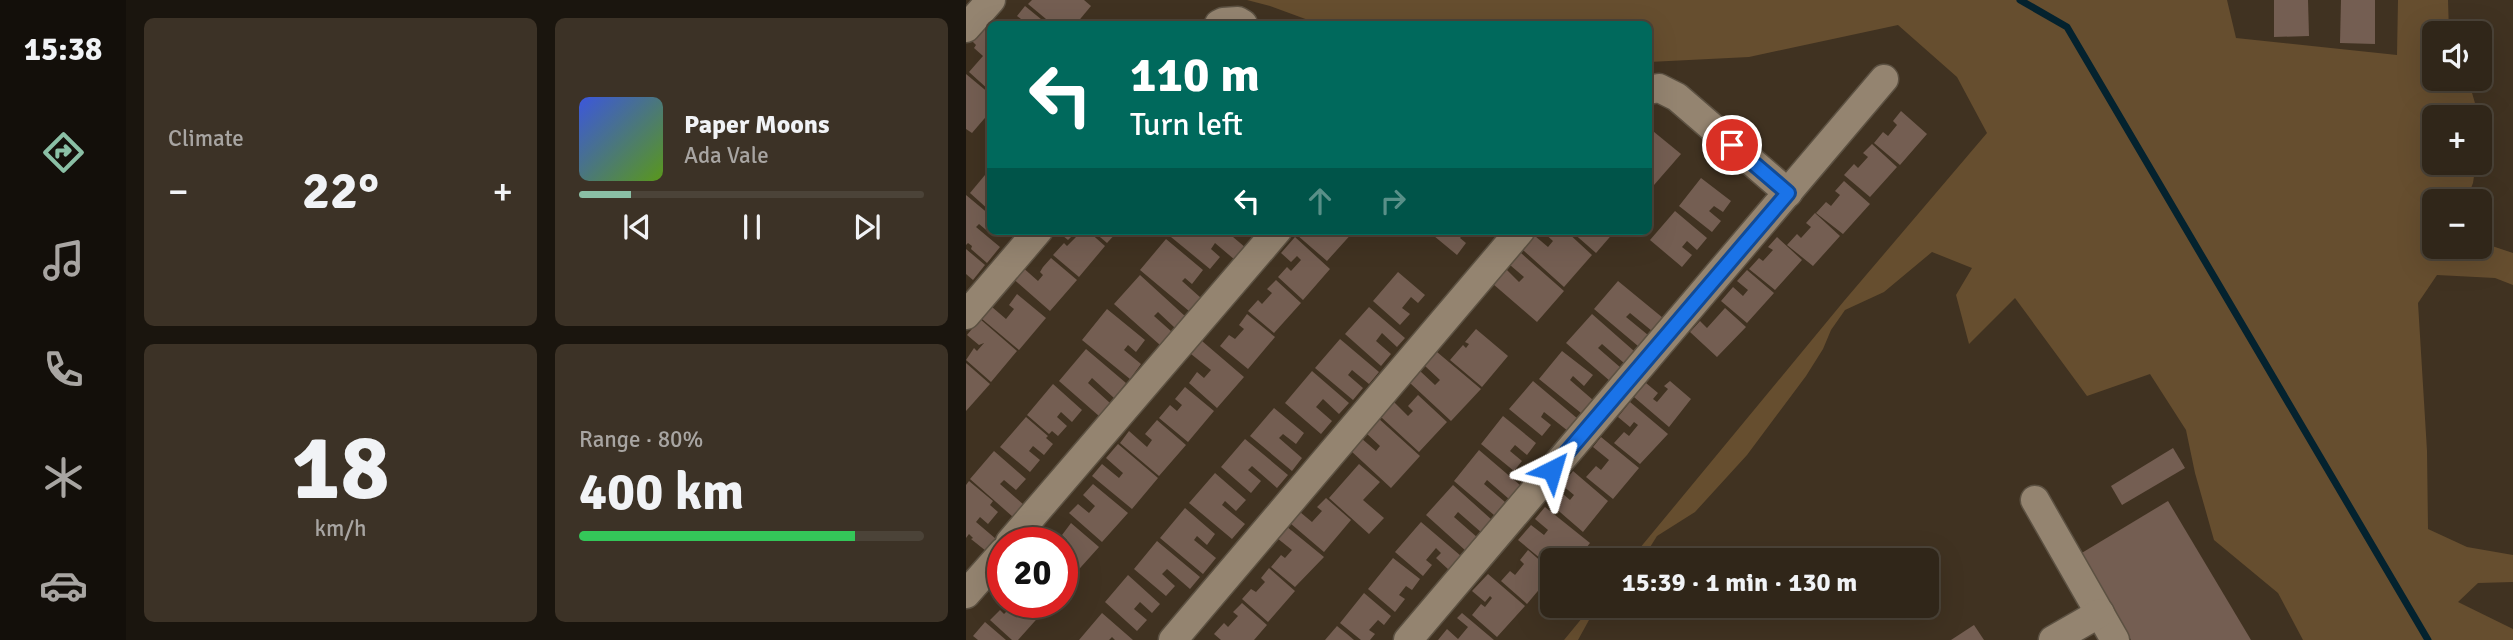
<!DOCTYPE html>
<meta charset="utf-8">
<style>
:root{--surface:#302619;--page:#3c3226;--text:#f1f3f6;--muted:#a8a5a2;--line:#4b4338;--accent:#8abfa5}
body{margin:0;font-family:Signika,sans-serif;background:var(--page);color:var(--text);height:100vh;display:flex;flex-direction:column;font-size:26px;white-space:nowrap}
*{box-sizing:border-box;margin:0}
p{font-size:23px;color:var(--muted)}
.icon{flex:none;width:38px;height:38px;fill:none;stroke:currentColor;stroke-width:2;stroke-linecap:round;stroke-linejoin:round}
.map{position:relative;flex:1;overflow:hidden}
.side{display:flex;flex-direction:column;gap:18px;padding:18px;background:#1a150e;width:840px}
.side>*{flex:none}
.hud{position:absolute;left:21px;top:21px;width:665px;height:214px;border-radius:10px;box-shadow:0 7px 28px #0002,0 0 0 2px var(--line);background:#00695c;color:#fff;overflow:hidden}
.fabs{position:absolute;left:1456px;top:21px;display:grid;gap:14px}
.fabs a{display:grid;place-items:center;width:70px;height:70px;border-radius:10px;background:var(--surface);box-shadow:0 7px 28px #0002,0 0 0 2px var(--line);font-size:35px}
.speed{position:absolute;left:21px;top:527px;display:flex;gap:14px;font-size:35px;font-weight:700;text-align:center}
.speed>*{display:grid;place-content:center;width:91px;height:91px;border-radius:50%;background:var(--surface);box-shadow:0 7px 28px #0002,0 0 0 2px var(--line);line-height:1}
.speed .limit{border:10px solid #d22;background:#fff;color:#111}
.pin{position:absolute;display:grid;place-items:center;width:60px;height:60px;color:#fff;margin:-30px;border:4px solid #fff;border-radius:50%;box-shadow:0 2px 7px #0007}
.me{position:absolute;width:77px;margin:-38px;rotate:40deg;stroke-linejoin:round;filter:drop-shadow(0 0 5px #0008)}
.turn{display:flex;align-items:center;gap:24px;height:147px;padding:0 28px;font-size:32px}
.turn .icon{width:91px;height:91px;stroke-width:2.5}
.turn b{display:block;font-size:49px;line-height:60px}
.lanes{display:flex;align-items:center;height:66px;padding:0 28px;background:#0003;justify-content:center;gap:35px;direction:ltr}
.lanes .off{opacity:.35}
.big{font-size:52px;font-weight:700;line-height:1.1}
.side .card{flex:1;display:flex;flex-direction:column;justify-content:center;gap:10px;min-width:0;padding:0 24px;border-radius:10px;background:var(--page)}
.side .dial{align-items:center;gap:0}
.dial b{font-size:91px;line-height:1}
.song{display:flex;align-items:center;gap:21px}
.cover{width:84px;height:84px;border-radius:10px;background:linear-gradient(135deg,hsl(230 70% 55%),hsl(90 70% 35%))}
.played{height:7px;border-radius:4px;background:linear-gradient(90deg,var(--accent) 15%,var(--line) 15%)}
.keys{display:flex;justify-content:space-around;direction:ltr}
.heat{display:flex;justify-content:space-between;align-items:center;font-size:38px;direction:ltr}
.charge{height:10px;border-radius:5px;background:linear-gradient(90deg,#34c759 80%,var(--line) 0)}
.side .tiles{flex:1;display:grid;gap:18px;grid-template-columns:repeat(2,1fr)}
.trip{position:absolute;left:574px;top:548px;width:399px;height:70px;border-radius:10px;background:var(--surface);box-shadow:0 7px 28px #0002,0 0 0 2px var(--line);font-weight:700;line-height:70px;text-align:center}
main{display:flex;flex:1;min-height:0}
.menu{display:flex;flex-direction:column;width:126px;justify-content:space-around;align-items:center;background:#130f0a;color:var(--muted)}
.menu .icon{width:49px;height:49px}
.menu .selected{color:var(--accent)}
.menu b{font-size:32px;color:var(--text)}
.map>svg:first-child{display:block}
</style>
<main>
<nav class="menu">
<b>15:38</b>
<svg class="icon selected" aria-label="directions" viewBox="0 0 24 24"><path d="M12 3l9 9-9 9-9-9zM9 14v-3h6M13 9l2 2-2 2"/></svg>
<svg class="icon" aria-label="music" viewBox="0 0 24 24"><path d="M9 18V5l10-2v13"/><circle cx="6" cy="18" r="3"/><circle cx="16" cy="16" r="3"/></svg>
<svg class="icon" aria-label="phone" viewBox="0 0 24 24"><path d="M5 4h4l2 5-3 2q2 4 5 5l2-3 5 2v4C11 20 4 13 5 4z"/></svg>
<svg class="icon" aria-label="climate" viewBox="0 0 24 24"><path d="M12 3v18M4 7l16 10M4 17L20 7"/></svg>
<svg class="icon" aria-label="car" viewBox="0 0 24 24"><path d="M5 17H2v-5l4-1 3-4h7l3 4 3 1v5h-3M9 17h6M6 11h13"/><circle cx="7" cy="17" r="2"/><circle cx="17" cy="17" r="2"/></svg>
</nav>
<section class="side">
<div class="tiles">
<div class="card"><p>Climate</p>
<div class="heat"><a>−</a><b class="big">22°</b><a>+</a></div>
</div>
<div class="card">
<div class="song"><i class="cover"></i><div><b>Paper Moons</b><p>Ada Vale</p></div></div>
<div class="played"></div>
<div class="keys"><svg class="icon" aria-label="previous" viewBox="0 0 24 24"><path d="M18 5L8 12l10 7zM5 5v14"/></svg><svg class="icon" aria-label="pause" viewBox="0 0 24 24"><path d="M8 5v14M16 5v14"/></svg><svg class="icon" aria-label="next" viewBox="0 0 24 24"><path d="M6 5l10 7-10 7zM19 5v14"/></svg></div>
</div>
<div class="card dial"><b>18</b><p>km/h</p></div>
<div class="card"><p>Range · 80%</p><b class="big">400 km</b><div class="charge"></div></div>
</div>
</section>
<div class="map">
<svg width="1547" height="640" viewBox="0 0 1547 640">
<rect width="100%" height="100%" fill="#403221"/>
<!-- green -->
<g fill="#664e2f">
<polygon points="281,0 1261,0 1270,38 1431,55 1432,0 1482,0 1483,33 1468,33 1468,79 1502,79 1513,117 1468,117 1468,163 1510,163 1507,183 1500,201 1468,201 1468,247 1514,247 1514,242 1547,253 1547,285 1529,278 1471,275 1452,303 1461,451 1462,529 1501,547 1547,555 1547,582 1512,583 1492,602 1547,629 1547,640 1337,640 1312,593 1248,540 1229,473 1220,430 1184,374 1121,396 1049,298 1003,344 990,295 1006,268 966,252 918,292 879,310 865,330 857,349 840,376 781,455 729,512 691,536 676,560 664,560 878,301 1021,133 991,77 932,25 783,57 683,62 682,24 353,24 304,6"/>
<polygon points="626,606 636,606 623,620 612,640 598,640"/>
</g>
<g fill="none" stroke-linecap="round" stroke-linejoin="round">
<!-- stream -->
<polyline stroke="#04222e" stroke-width="7" points="1054,0 1101,27 1462,640"/>
</g>
<!-- building -->
<g fill="#745e52">
<polygon points="66,0 118,0 125,6 110,24 86,24 62,4"/>
<polygon points="1308,0 1342,0 1343,36 1308,37"/>
<polygon points="1375,0 1409,0 1409,44 1374,43"/>
<polygon points="59,6 81,24 50,24 55,19 51,16"/>
<polygon points="17,28 24,34 24,91 3,72 17,56 8,48 10,45 6,41"/>
<polygon points="0,74 24,94 24,112 6,133 0,129"/>
<polygon points="935,111 961,134 934,165 908,143 917,132 922,136 931,125 927,121"/>
<polygon points="682,127 715,154 688,185 682,180"/>
<polygon points="906,144 931,167 904,197 878,175 888,164 892,168 902,157 897,153"/>
<polygon points="24,169 24,211 4,193"/>
<polygon points="735,178 765,201 757,212 748,206 743,211 755,221 746,232 713,206"/>
<polygon points="878,181 904,204 877,234 850,213 860,202 865,206 874,195 869,191"/>
<polygon points="0,195 24,215 24,231 28,231 25,234 13,224 10,227 34,247 21,263 5,249 6,246 2,243 0,245"/>
<polygon points="709,211 741,238 731,250 721,241 716,247 726,255 716,267 684,240"/>
<polygon points="849,213 874,236 847,266 821,245 831,234 835,238 845,227 840,223"/>
<polygon points="91,231 122,231 139,246 113,277 87,255 98,243 101,246 110,237 107,235 102,240"/>
<polygon points="127,231 152,231 141,243"/>
<polygon points="210,231 260,231 280,248 269,260 249,243 245,249 254,257 244,269 205,237"/>
<polygon points="335,231 351,232 388,231 361,261 331,235"/>
<polygon points="462,231 500,231 494,238 500,243 491,255"/>
<polygon points="576,231 600,231 626,255 598,287 557,250 569,236 582,247 587,241"/>
<polygon points="605,231 649,231 630,253"/>
<polygon points="329,237 364,269 337,300 312,277 321,267 325,271 335,260 331,256 325,262 315,253"/>
<polygon points="811,237 836,260 809,290 783,269 793,258 797,261 807,250 802,247"/>
<polygon points="200,239 237,270 226,284 219,278 216,281 235,298 223,311 174,270"/>
<polygon points="0,249 19,265 7,280 0,274"/>
<polygon points="555,253 598,291 571,322 527,284 540,269 553,282 558,277 544,265"/>
<polygon points="85,258 111,280 84,311 45,277 55,266 72,281 77,275 74,272 77,267"/>
<polygon points="781,270 808,293 781,323 755,301 767,287 777,296 782,290 771,281"/>
<polygon points="432,272 459,295 452,303 445,297 436,308 444,314 434,325 407,301"/>
<polygon points="174,275 220,317 209,328 192,312 188,316 206,332 194,345 148,304"/>
<polygon points="310,280 335,303 308,333 282,311 292,300 296,304 306,293 301,289"/>
<polygon points="652,281 697,318 686,331 664,313 660,317 682,335 672,346 628,309"/>
<polygon points="51,294 80,318 53,350 16,319 26,307 40,319 48,309 43,305"/>
<polygon points="403,307 439,338 431,347 416,333 410,341 425,354 415,366 379,334"/>
<polygon points="759,308 780,327 751,357 724,332 734,321 741,328"/>
<polygon points="141,309 179,340 170,352 162,345 158,350 175,364 164,379 116,340"/>
<polygon points="281,314 309,337 282,369 254,346 263,335 269,339 278,329 273,325"/>
<polygon points="626,314 668,351 658,363 636,344 632,348 655,368 644,381 600,343"/>
<polygon points="14,319 51,351 25,382 0,360 8,348 11,351 18,343 13,345 1,335"/>
<polygon points="510,329 542,356 516,387 484,360 497,345 500,348 503,344 499,342"/>
<polygon points="374,339 413,372 403,384 386,370 382,375 397,388 387,400 349,368"/>
<polygon points="236,341 278,377 251,408 223,383 231,372 238,378 245,370 225,354"/>
<polygon points="120,349 160,383 148,398 126,378 122,383 144,403 133,416 93,381"/>
<polygon points="596,351 627,375 618,386 607,376 604,380 627,400 615,413 573,379"/>
<polygon points="471,352 515,389 485,421 444,383 454,371 469,385 474,380 459,366"/>
<polygon points="0,363 24,384 0,411"/>
<polygon points="346,371 383,403 373,414 357,399 350,407 366,421 355,434 319,403"/>
<polygon points="567,381 612,419 602,431 578,412 575,417 585,425 576,436 543,409"/>
<polygon points="704,381 725,399 703,427 668,397 680,383 692,393 687,399 691,402 702,389 698,386"/>
<polygon points="87,384 116,410 106,422 95,412 91,417 101,426 92,436 86,431 83,434 61,415"/>
<polygon points="219,387 248,411 222,442 193,418 204,405 211,411 216,405 209,399"/>
<polygon points="452,395 481,422 453,452 415,417 428,402 442,416 447,411 442,406"/>
<polygon points="664,402 702,434 674,464 648,443 658,432 663,436 672,425 668,422 664,427 652,417"/>
<polygon points="308,408 338,433 330,444 317,434 313,438 336,458 326,471 284,436"/>
<polygon points="537,416 570,443 561,455 549,445 544,451 556,461 548,471 515,444"/>
<polygon points="60,417 82,436 80,438 87,444 78,455 67,446 63,451 74,460 64,472 34,447"/>
<polygon points="412,418 454,456 425,488 384,450 395,438 410,451 414,446 399,432"/>
<polygon points="191,420 220,445 193,476 154,443 163,431 181,447 186,440 179,434"/>
<polygon points="635,437 673,468 647,499 620,477 630,466 635,470 643,460 627,447"/>
<polygon points="279,439 322,475 311,488 286,466 282,470 295,481 285,493 255,467"/>
<polygon points="152,444 192,478 166,509 126,476 136,464 153,478 157,473 140,458"/>
<polygon points="1207,448 1219,468 1156,505 1145,486"/>
<polygon points="513,450 554,485 543,499 521,480 518,484 539,502 528,515 488,481"/>
<polygon points="28,451 60,479 50,490 38,480 34,484 58,505 47,517 4,479"/>
<polygon points="393,464 414,482 397,500 418,518 403,534 363,498"/>
<polygon points="607,471 642,501 617,532 587,506 597,494 604,500 608,495 596,485"/>
<polygon points="249,473 280,500 270,511 259,501 256,505 279,524 266,539 223,503"/>
<polygon points="3,481 27,501 24,505 32,512 22,524 14,517 10,522 30,539 20,551 5,539 7,538 3,534 0,538 0,485"/>
<polygon points="127,484 162,513 136,542 103,513 112,504 123,513 129,506 117,495"/>
<polygon points="487,485 526,520 516,533 492,512 488,517 512,538 500,551 460,515"/>
<polygon points="360,498 385,520 358,552 324,523 334,512 346,522 356,511 351,507"/>
<polygon points="1202,501 1285,640 1165,640 1114,554"/>
<polygon points="579,507 624,543 611,560 586,560 586,568 552,540 565,525 578,535 582,530 569,519"/>
<polygon points="219,508 249,534 241,545 231,536 228,540 250,558 237,574 194,538"/>
<polygon points="455,522 495,556 483,570 470,558 475,553 470,548 460,560 466,565 457,576 429,552"/>
<polygon points="105,523 133,547 106,577 96,569 96,545 101,540 96,535"/>
<polygon points="320,526 358,557 329,587 305,567 315,555 319,558 326,550 311,538"/>
<polygon points="191,541 234,577 224,589 201,569 196,574 209,586 200,596 168,569"/>
<polygon points="562,550 586,571 586,574 561,604 535,581 544,571 549,575 558,564 554,560"/>
<polygon points="427,558 454,579 446,590 440,586 433,595 439,599 429,612 402,589"/>
<polygon points="303,568 329,591 302,622 276,599 285,589 290,592 299,582 295,578"/>
<polygon points="96,571 106,579 96,590"/>
<polygon points="522,574 559,606 531,637 506,615 515,604 519,607 526,598 524,596 519,602 506,591"/>
<polygon points="162,575 194,604 186,613 174,602 168,609 181,620 171,631 139,602"/>
<polygon points="398,593 425,616 418,625 412,620 403,630 409,634 404,640 395,640 374,623"/>
<polygon points="40,602 66,602 77,612 52,640 46,640 24,620 34,610 38,614 44,608 39,604"/>
<polygon points="70,602 86,602 79,610"/>
<polygon points="276,603 301,625 288,640 255,640 248,634 258,623 262,627 272,616 267,612"/>
<polygon points="136,613 167,640 149,640 146,637 143,640 113,640"/>
<polygon points="496,613 528,640 472,640 481,629 492,639 502,627 491,618"/>
<polygon points="19,622 40,640 12,640 7,636"/>
<polygon points="1008,625 1018,640 985,640"/>
<polygon points="371,626 381,634 388,640 359,640"/>
</g>
<g fill="none" stroke-linecap="round" stroke-linejoin="round">
<!-- minor casing -->
<g stroke="#5c5142" stroke-width="31">
<g id="minor">
<polyline points="253,24 257,22 272,21 277,24"/>
<polyline points="0,28 25,0"/>
<polyline points="682,90 693,88 711,97 822,193"/>
<polyline points="0,315 72,231"/>
<polyline points="1069,500 1149,640"/>
<polyline points="44,542 311,231"/>
<polyline points="0,594 37,552"/>
<polyline points="207,640 554,231"/>
<polyline points="442,640 918,79"/>
<polyline points="1087,640 1134,613"/>
</g>
</g>
<!-- minor -->
<use href="#minor" stroke="#948470" stroke-width="28"/>
</g>
<g fill="none" stroke-linecap="round" stroke-linejoin="round">
<!-- route casing -->
<g stroke="#114b97" stroke-width="18">
<polyline id="route" points="586,470 822,193 766,145"/>
</g>
<!-- route -->
<use href="#route" stroke="#1a73e8" stroke-width="12"/>
</g>
</svg>
<div class="fabs">
<a><svg class="icon" aria-label="sound" viewBox="0 0 24 24"><path d="M4 9h4l5-4v14l-5-4H4zM17 9q2 3 0 6"/></svg></a>
<a>+</a>
<a>−</a>
</div>
<div class="speed"><div class="limit">20</div></div>
<div class="pin" style="left:766px;top:145px;background:#d93025"><svg class="icon" aria-label="arrive" viewBox="0 0 24 24"><path d="M6 21V4h12l-3 4 3 4H6"/></svg></div>
<svg class="me" style="left:586px;top:470px" viewBox="-20 -20 40 40"><path d="M0-17L14 15 0 8-14 15z" fill="#1a73e8" stroke="#fff" stroke-width="4"/></svg>
<div class="trip">15:39 · 1 min · 130 m</div>
<div class="hud">
<div class="turn"><svg class="icon" aria-label="left" viewBox="0 0 24 24"><path d="M17 20v-9H6M10 6l-5 5 5 5"/></svg><div><b>110 m</b>Turn left</div></div>
<div class="lanes"><svg class="icon" aria-label="left" viewBox="0 0 24 24"><path d="M17 20v-9H6M10 6l-5 5 5 5"/></svg><svg class="icon off" aria-label="ahead" viewBox="0 0 24 24"><path d="M12 20V5M6 11l6-6 6 6"/></svg><svg class="icon off" aria-label="right" viewBox="0 0 24 24"><path d="M7 20v-9h11M14 6l5 5-5 5"/></svg></div>
</div>
</div>
</main>
